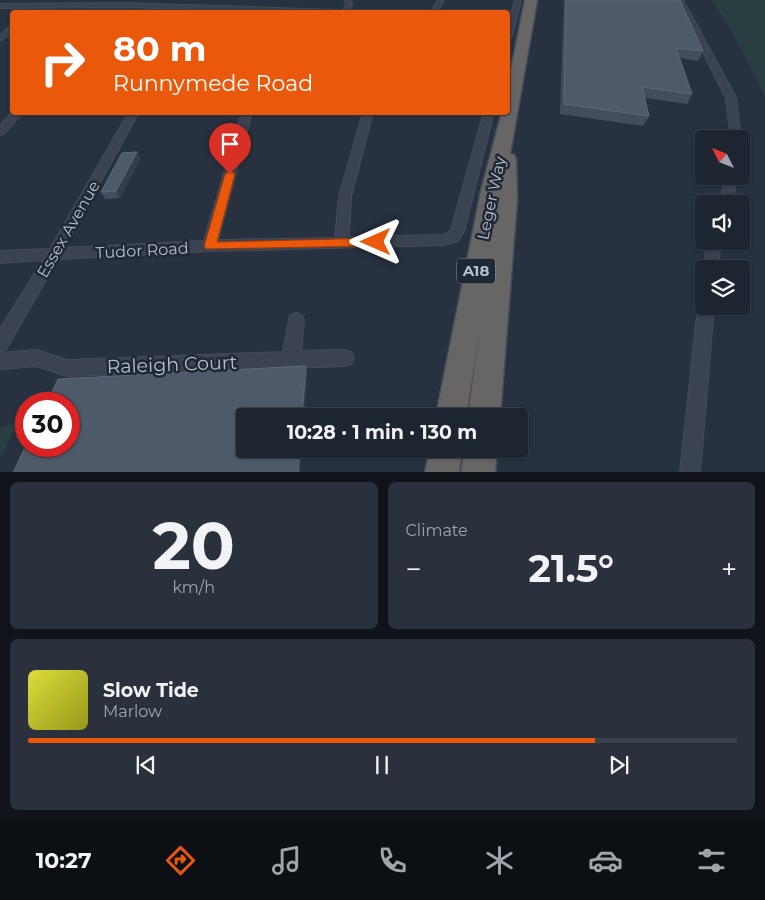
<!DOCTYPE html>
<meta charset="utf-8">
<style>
:root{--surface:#1d2530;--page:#2a313c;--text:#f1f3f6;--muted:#a0a5ab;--line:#3b424c;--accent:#ea580c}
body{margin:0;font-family:Montserrat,sans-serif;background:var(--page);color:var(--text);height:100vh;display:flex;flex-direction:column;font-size:19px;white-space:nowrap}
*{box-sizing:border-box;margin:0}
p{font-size:16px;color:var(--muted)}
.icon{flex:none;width:28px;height:28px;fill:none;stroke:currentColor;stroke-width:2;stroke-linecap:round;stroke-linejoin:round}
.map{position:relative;height:472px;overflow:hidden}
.panel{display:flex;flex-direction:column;gap:10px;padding:10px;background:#10141a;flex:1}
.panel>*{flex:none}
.top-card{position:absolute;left:10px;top:10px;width:500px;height:105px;border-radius:5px;box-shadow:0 1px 4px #0004,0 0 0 1px var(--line);background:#ea580c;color:#fff;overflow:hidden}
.needle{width:32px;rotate:312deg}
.controls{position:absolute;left:695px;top:130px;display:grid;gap:10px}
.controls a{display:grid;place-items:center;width:55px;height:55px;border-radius:5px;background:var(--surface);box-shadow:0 1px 4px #0004,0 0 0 1px var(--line);font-size:25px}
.speed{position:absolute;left:15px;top:392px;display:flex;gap:10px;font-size:25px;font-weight:700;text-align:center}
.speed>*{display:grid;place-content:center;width:65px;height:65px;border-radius:50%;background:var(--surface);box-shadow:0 1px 4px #0004,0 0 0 1px var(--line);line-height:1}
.speed .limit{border:8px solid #d22;background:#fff;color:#111}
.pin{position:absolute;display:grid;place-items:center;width:42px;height:42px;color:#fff;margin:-51px -21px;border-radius:50% 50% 50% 0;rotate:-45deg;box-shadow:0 0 5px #0007}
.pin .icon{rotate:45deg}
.me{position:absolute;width:55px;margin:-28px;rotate:270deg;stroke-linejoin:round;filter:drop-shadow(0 0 4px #0008)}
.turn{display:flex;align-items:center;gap:18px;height:105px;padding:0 20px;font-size:22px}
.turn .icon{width:65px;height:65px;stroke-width:2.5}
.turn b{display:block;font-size:35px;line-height:42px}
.big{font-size:38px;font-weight:700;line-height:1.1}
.panel .card{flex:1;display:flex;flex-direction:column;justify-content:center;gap:8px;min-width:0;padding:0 18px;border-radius:8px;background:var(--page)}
.panel .dial{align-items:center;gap:0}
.dial b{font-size:65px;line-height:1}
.song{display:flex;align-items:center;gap:15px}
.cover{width:60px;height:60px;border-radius:8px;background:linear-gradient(135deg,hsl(60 70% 55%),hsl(60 70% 35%))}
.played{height:5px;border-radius:2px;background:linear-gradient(90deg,var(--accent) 80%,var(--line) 80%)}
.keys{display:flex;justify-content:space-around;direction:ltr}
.heat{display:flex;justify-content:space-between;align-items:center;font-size:28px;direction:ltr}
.panel .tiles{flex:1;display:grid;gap:10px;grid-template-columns:1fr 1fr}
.card:last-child{grid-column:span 2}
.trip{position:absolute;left:236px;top:408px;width:292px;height:50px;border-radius:5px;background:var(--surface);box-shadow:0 1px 4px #0004,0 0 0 1px var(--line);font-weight:700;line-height:50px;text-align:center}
.menu{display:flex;height:80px;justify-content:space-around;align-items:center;background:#0c0f13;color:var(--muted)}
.menu .icon{width:35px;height:35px}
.menu .selected{color:var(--accent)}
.menu b{font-size:22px;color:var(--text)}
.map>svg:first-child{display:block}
</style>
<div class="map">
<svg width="765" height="473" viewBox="0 0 765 473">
<rect width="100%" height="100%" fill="#273140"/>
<!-- green -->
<g fill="#293e41">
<polygon points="711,0 765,0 765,96 731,30"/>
<polygon points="18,423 0,459 0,427"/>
</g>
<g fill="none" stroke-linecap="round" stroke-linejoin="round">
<!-- minor casing -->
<g stroke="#444c59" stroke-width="2">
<g id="minor">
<polygon points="345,0 351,0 352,4 349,12 342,12 346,4"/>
<polygon points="438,0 444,0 437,12 431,12"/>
<polygon points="515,0 521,0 512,36 508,38 508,24"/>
<polygon points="677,0 683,0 736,98 741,139 731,139 726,98"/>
<polygon points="122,3 338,10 342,12 287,12 122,7 0,8 0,4"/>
<polygon points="9,27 12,27 12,32 0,41 0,35"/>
<polygon points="12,112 23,112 4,134 0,135 0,126"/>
<polygon points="129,112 139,112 64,248 204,241 242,112 252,112 218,240 335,238 339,197 363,112 373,112 351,197 349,237 444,235 451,230 484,112 494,112 464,231 458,241 445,245 210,251 58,259 6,349 0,352 0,329 43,260 0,263 0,251 50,249"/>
<polygon points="726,176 738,176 731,204 719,204"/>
<polygon points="707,241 721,241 718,269 704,269"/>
<polygon points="704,300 704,306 714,306 700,473 680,473 698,306 700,301"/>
<polygon points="296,313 302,315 304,320 301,351 345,350 351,352 354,358 351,364 345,366 67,376 37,366 0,369 0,353 37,350 67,360 283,352 290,315"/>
</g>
</g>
<!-- trunk casing -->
<g stroke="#454e5a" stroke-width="3">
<g id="trunk">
<polygon points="525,0 537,0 510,154 514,155 516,159 517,200 500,416 468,416 479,336 466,416 436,416 481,191 502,112 508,112 508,85"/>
<polygon points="430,449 462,449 459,473 425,473"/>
<polygon points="465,449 497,449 495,473 461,473"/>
</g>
</g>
<!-- minor -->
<use href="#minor" fill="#3b4350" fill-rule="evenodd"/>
<!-- trunk -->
<use href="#trunk" fill="#676664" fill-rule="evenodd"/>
</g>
<!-- wall -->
<g fill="#424d5d">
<polygon points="564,0 680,0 703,51 698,61 680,58 692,94 687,104 645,98 649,116 643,126 560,114"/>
<polygon points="137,152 140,159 120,198 105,199 101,192"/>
</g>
<!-- shaded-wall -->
<g fill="#323d4d">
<polygon points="137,152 140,159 120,198 116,191"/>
<polygon points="306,366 308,372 304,416 302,416"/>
<polygon points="300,449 302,449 300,473 298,473"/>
</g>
<!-- building -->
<g fill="#4e5a69" stroke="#5f6978">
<polygon points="566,0 680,0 703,51 676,48 692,94 642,87 649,116 564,104"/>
<polygon points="137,152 116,191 101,192 122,153"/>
<polygon points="306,366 302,416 245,416 245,449 300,449 298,473 13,473 26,445 26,446 69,446 69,404 46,404 58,379"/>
</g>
<!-- route -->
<polygon fill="#ea580c" stroke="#983908" points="230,170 235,174 217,242 376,238 382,242 376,246 206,249 204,246 225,174"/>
<g text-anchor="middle" stroke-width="5" stroke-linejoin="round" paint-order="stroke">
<!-- shield labels -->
<rect fill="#1f2835" stroke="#89919d" stroke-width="1" x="457" y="258.5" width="38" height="25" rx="4"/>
<g font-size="15" font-weight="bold" fill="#b7beca">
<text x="476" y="276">A18</text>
</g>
<!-- street labels -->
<g font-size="16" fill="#b7beca" stroke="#1f2835">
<text transform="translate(491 198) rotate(-78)" y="6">Leger Way</text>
<text transform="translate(68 229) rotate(-60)" y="6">Essex Avenue</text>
<text transform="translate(142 250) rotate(-3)" y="6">Tudor Road</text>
</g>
<!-- near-street labels -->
<g font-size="19" fill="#b7beca" stroke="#1f2835">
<text transform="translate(172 364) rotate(-2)" y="7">Raleigh Court</text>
</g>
</g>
</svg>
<div class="controls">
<a><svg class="needle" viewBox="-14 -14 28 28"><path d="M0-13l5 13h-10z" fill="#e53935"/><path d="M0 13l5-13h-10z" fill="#a0a5ab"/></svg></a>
<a><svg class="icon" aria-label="sound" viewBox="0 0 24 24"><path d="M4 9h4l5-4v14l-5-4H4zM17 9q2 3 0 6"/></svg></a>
<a><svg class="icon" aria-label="layers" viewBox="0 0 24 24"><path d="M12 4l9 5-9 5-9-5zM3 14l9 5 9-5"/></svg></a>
</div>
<div class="speed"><div class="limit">30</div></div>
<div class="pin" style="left:230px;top:174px;background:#d93025"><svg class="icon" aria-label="arrive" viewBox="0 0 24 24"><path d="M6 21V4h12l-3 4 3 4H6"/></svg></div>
<svg class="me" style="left:376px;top:242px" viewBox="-20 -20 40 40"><path d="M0-17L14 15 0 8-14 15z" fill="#ea580c" stroke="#fff" stroke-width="4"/></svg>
<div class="trip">10:28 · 1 min · 130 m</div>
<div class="top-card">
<div class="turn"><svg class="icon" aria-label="right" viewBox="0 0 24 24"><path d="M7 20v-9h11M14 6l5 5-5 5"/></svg><div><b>80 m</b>Runnymede Road</div></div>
</div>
</div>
<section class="panel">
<div class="tiles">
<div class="card dial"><b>20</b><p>km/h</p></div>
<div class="card"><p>Climate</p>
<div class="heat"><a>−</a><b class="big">21.5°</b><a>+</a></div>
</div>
<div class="card">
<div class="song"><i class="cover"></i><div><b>Slow Tide</b><p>Marlow</p></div></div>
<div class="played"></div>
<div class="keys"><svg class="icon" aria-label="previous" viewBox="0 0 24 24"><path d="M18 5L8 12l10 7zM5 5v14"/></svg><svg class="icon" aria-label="pause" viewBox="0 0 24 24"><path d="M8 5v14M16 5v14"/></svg><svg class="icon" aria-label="next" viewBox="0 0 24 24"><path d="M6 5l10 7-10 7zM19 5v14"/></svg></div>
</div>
</div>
</section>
<nav class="menu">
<b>10:27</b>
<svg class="icon selected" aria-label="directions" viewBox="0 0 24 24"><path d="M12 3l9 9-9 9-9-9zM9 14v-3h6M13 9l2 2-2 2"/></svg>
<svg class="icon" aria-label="music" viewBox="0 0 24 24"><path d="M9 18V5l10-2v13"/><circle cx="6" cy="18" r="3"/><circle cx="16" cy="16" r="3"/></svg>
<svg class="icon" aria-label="phone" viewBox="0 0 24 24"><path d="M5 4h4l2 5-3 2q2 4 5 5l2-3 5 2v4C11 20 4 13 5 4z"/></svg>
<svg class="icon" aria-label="climate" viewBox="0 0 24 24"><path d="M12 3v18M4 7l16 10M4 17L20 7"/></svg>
<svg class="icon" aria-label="car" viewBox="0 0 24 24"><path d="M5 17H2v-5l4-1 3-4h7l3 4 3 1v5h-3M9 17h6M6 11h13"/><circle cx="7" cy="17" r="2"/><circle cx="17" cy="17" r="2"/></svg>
<svg class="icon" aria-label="filters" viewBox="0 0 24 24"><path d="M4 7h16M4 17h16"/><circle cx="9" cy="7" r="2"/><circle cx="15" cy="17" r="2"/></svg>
</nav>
